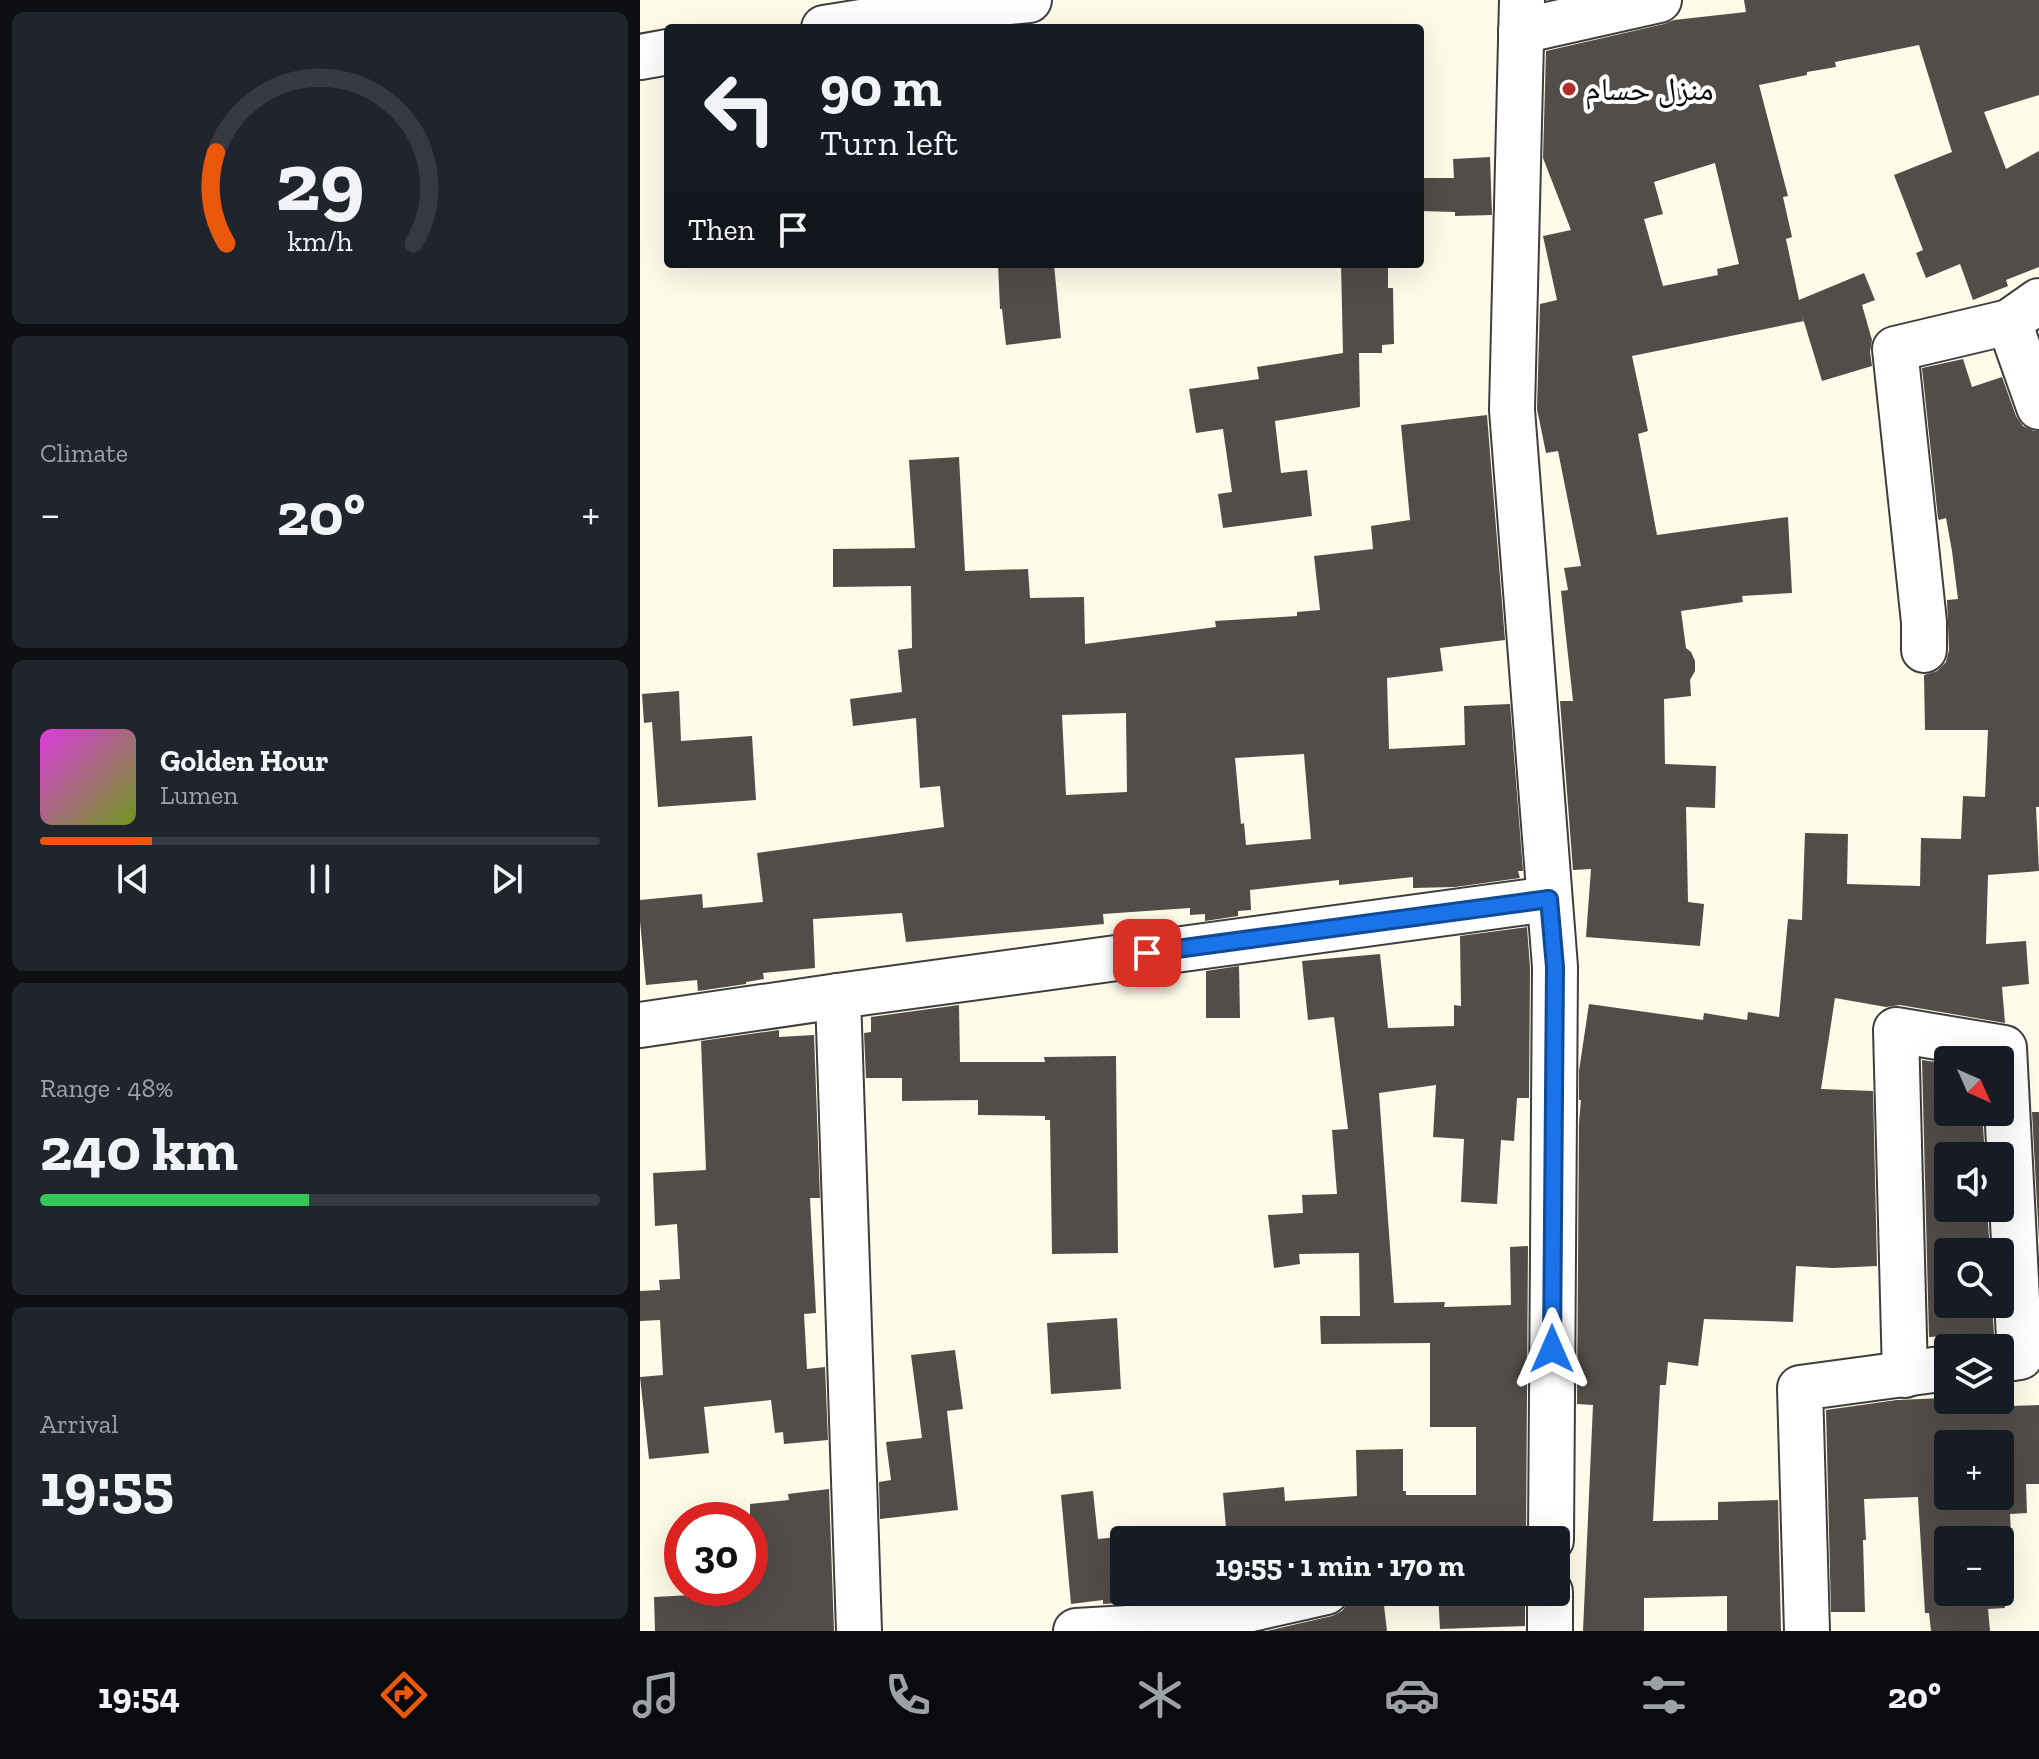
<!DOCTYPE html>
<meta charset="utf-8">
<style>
:root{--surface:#171b24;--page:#20242c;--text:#f1f3f6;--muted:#9ea1a6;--line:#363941;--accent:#ea580c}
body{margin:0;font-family:"Zilla Slab","Noto Naskh Arabic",serif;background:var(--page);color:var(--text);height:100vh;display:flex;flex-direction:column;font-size:30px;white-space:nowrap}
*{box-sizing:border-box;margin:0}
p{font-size:26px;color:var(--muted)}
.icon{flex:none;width:44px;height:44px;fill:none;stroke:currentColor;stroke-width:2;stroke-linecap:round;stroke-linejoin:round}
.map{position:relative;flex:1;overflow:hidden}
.side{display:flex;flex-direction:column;gap:12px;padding:12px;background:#0d0f14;width:640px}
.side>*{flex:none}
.guide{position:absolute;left:24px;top:24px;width:760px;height:244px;border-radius:8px;box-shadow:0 8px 32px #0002;background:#171b24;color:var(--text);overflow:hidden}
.needle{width:52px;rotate:135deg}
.controls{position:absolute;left:1294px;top:1046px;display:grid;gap:16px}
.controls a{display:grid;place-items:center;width:80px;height:80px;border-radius:8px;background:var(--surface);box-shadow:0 8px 32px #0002;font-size:40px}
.speed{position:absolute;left:24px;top:1502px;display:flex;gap:16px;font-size:40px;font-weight:700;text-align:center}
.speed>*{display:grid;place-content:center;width:104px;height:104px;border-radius:50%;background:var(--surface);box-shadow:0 8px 32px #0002;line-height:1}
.speed .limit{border:12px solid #d22;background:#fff;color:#111}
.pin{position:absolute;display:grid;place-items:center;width:68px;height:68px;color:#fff;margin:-34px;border-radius:16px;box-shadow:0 4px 12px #0006}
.me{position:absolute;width:88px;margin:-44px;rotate:0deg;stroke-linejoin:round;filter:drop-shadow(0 0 6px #0008)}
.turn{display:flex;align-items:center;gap:28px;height:168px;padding:0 24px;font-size:36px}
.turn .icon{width:104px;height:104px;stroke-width:2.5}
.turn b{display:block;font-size:56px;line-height:68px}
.then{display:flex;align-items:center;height:76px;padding:0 24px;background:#0003;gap:16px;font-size:30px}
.big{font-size:60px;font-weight:700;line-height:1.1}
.side .widget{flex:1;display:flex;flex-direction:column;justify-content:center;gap:12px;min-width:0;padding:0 28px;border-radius:12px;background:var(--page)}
.side .dial{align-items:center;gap:0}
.dial svg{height:208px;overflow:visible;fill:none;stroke:var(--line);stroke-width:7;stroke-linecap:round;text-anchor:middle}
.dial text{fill:var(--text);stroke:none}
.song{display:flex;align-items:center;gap:24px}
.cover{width:96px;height:96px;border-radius:12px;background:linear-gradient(135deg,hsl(300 70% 55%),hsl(80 70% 35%))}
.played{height:8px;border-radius:4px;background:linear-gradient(90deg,var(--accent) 20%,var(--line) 20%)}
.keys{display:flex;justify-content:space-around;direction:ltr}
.heat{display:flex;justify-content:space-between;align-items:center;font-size:44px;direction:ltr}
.charge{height:12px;border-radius:6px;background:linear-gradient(90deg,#34c759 48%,var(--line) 0)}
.trip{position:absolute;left:470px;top:1526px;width:460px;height:80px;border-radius:8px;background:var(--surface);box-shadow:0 8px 32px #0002;font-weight:700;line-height:80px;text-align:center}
.menu{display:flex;height:128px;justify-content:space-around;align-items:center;background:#090b0e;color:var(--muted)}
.menu .icon{width:56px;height:56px}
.menu .on{color:var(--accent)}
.menu b{font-size:36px;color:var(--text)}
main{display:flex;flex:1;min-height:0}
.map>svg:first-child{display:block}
</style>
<main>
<section class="side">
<div class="widget dial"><svg viewBox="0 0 100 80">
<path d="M14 69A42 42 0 1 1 86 69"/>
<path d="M14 69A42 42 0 0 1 10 34" stroke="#ea580c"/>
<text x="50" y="56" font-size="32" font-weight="700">29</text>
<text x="50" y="72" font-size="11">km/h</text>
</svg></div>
<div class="widget"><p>Climate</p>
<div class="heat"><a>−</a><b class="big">20°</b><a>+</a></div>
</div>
<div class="widget">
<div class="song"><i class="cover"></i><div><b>Golden Hour</b><p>Lumen</p></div></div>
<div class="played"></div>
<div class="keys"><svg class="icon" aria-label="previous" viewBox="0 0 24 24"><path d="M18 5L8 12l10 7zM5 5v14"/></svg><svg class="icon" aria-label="pause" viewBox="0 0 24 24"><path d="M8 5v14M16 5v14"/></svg><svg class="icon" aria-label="next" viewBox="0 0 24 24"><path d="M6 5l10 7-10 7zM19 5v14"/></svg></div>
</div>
<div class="widget"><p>Range · 48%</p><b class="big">240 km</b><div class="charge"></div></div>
<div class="widget"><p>Arrival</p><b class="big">19:55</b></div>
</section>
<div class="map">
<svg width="1399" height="1631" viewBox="0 0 1399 1631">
<rect width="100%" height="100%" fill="#fefbe9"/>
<!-- building -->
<g fill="#524d48" fill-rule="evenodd">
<path d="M1104,0H1399V95L1344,112L1366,169L1399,151V267L1366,280L1368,286L1333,300L1320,264L1286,278L1276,253L1283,250L1254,175L1312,152L1279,45L1195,62L1196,67L1167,72V75L1119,85L1148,196L1143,197L1152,237L1146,239L1159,300L1224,273L1235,300L1222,305L1232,340L1230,352L1232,366L1182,381L1161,312L1164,321L992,356L1008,431L998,434L1017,535L1148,517L1152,593L1102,596L1103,602L1041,611L1046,648L1051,652L1055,661V671L1050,680L1051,696L1024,699L1025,764L1076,766L1075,808L1046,807L1048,902L1064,904L1060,946L946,937L951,869L933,870L920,701H933L921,591L928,590L924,568L941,566L918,451L906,453L897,409L900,304L917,300L903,236L931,230L903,158L906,51L1024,24L1034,20L1106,12ZM1075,163L1099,264L1077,269L1078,275L1023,286L1004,219L1023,214L1014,182Z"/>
<polygon points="850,157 852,215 815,216 815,212 780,211 780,178 814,178 813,159"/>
<polygon points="358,264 414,264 421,338 366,345 362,309 360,309"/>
<polygon points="701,264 748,264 748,288 753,288 754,344 742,345 742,353 719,353 720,407 635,421 641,473 667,470 672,516 583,528 578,494 592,492 583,429 556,433 549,389 619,379 617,367 703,353"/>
<polygon points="1323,359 1332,387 1362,377 1376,416 1383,426 1394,431 1399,431 1399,807 1396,807 1399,871 1348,875 1346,944 1386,941 1389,984 1362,987 1365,1023 1260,1005 1246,1007 1195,998 1181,1089 1233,1091 1237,1266 1193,1268 1156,1266 1153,1322 1064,1319 1058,1366 1028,1362 1026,1385 1020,1385 1013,1521 1078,1520 1078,1502 1138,1500 1141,1631 1087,1631 1087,1596 1004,1598 1004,1631 943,1631 953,1405 937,1404 939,1123 941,1100 939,1100 939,1071 949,1004 1063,1020 1064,1013 1107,1020 1108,1012 1139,1017 1148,919 1162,920 1165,833 1208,834 1207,884 1280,886 1281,838 1321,839 1323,796 1345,797 1348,730 1285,730 1284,675 1297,671 1306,662 1309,650 1307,600 1318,599 1312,551 1306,518 1299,520 1298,518 1282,368"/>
<path d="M847,415L865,640L800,648L803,671L747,678L749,749L825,745L824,706L870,704L883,871H878L880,878L815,887L773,888V877L699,885V880L610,890L611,910L598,911V916L565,921V914L550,915V908L463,914L464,924L266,942L262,913L173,919L175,968L123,973L124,979L106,982V984L58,991L57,980L6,985L0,921V900L62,894L63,908L123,902L117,853L304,827L300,786L280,788L276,718L213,726L210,699L262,692L258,650L272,648L271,586L193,587V549L275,548L269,460L319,457L325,571L388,569L390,598L444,597L445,644L576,627L575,621L657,616V612L680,610L674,556L733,549L731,526L770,520L761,425ZM486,713L487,792L426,795L422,715ZM664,754L671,839L606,845L604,823L601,824L595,758Z"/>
<polygon points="39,691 41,741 112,736 116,800 18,807 12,722 4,723 2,694"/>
<polygon points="887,927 890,968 889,1098 877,1098 874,1141 861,1140 857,1204 821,1202 824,1139 793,1137 796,1085 739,1093 754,1303 805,1302 804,1307 871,1305 870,1247 888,1246 886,1540 587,1540 583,1493 644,1487 645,1501 717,1496 716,1450 763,1449 763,1491 766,1491 766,1495 836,1495 836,1427 790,1427 790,1343 681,1344 680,1316 720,1316 719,1253 659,1254 660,1264 634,1268 628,1215 663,1213 662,1195 697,1194 692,1130 708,1129 694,1017 668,1020 662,961 740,954 748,1028 814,1026 814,1005 821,1006 820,936"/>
<polygon points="599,966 600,1018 566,1018 566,971"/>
<polygon points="319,1005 320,1062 405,1062 404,1057 476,1056 478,1253 412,1254 410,1120 405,1120 405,1116 338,1115 338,1100 262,1101 262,1078 226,1078 224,1033 231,1032 231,1017"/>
<polygon points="139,1030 139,1037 174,1035 180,1198 170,1198 176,1313 164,1314 167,1369 185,1367 188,1440 144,1444 143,1432 135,1433 131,1400 64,1407 69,1453 9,1459 0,1377 23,1375 20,1320 0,1321 0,1291 20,1290 19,1280 40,1279 37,1224 15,1226 13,1173 66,1170 61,1041"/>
<polygon points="1282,1060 1303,1063 1303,1088 1308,1088 1308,1112 1342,1112 1345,1156 1308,1156 1308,1208 1347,1208 1350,1252 1308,1252 1308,1304 1352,1304 1354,1334 1289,1337"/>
<polygon points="1392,1112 1399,1112 1399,1240"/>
<polygon points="477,1318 481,1389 411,1394 407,1323"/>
<polygon points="315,1350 323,1409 307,1411 318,1510 240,1519 239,1482 251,1480 246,1442 282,1438 271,1355"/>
<path d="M1305,1398V1408L1399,1405V1484H1386L1387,1513L1370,1514L1374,1599L1364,1600L1365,1608L1348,1609L1350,1631H1291L1289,1613H1285L1278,1497L1224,1499L1226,1540H1223L1225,1612H1191L1186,1410L1257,1400ZM1308,1444H1360V1496H1308ZM1308,1540H1360V1592H1308Z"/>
<polygon points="189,1489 194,1631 15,1631 14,1597 110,1592 110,1504 149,1500 148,1494"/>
<polygon points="453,1491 458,1539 548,1530 549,1540 484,1540 484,1592 555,1592 555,1596 537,1600 463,1604 463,1600 431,1604 421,1495"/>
<polygon points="798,1592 885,1592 885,1626 800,1629"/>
<polygon points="743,1597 747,1631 627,1631 692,1616 702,1611 710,1600"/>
</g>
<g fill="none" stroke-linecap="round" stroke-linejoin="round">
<!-- minor casing -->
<g stroke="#3e3e3e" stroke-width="48">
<g id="minor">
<polyline points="309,0 308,8 389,0"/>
<polyline points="882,0 872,410 915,967 911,1540"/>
<polyline points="184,28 308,8"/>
<polyline points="881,31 1019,0"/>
<polyline points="0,57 28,52"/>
<polyline points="1369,322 1399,407"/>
<polyline points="1284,650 1284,622 1255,349 1369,322 1399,301"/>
<polyline points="198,996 219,1631"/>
<polyline points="0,1025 198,996 909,899"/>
<polyline points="1265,1375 1256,1030 1364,1048 1380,1357 1360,1360"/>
<polyline points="436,1631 541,1625 686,1592"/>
<polyline points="910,1631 910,1592"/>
<polyline points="1167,1631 1160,1388 1308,1368"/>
</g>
</g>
<!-- minor -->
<use href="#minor" stroke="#fff" stroke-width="44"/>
</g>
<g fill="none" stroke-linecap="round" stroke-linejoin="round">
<!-- route casing -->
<g stroke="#114b97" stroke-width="20">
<polyline id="route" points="507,953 909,899 915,967 912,1349"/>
</g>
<!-- route -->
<use href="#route" stroke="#1a73e8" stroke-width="14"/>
</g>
<!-- markers -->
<circle fill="#b22e2b" stroke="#fff" stroke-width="3" cx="929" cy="89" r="8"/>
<g text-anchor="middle" stroke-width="8" stroke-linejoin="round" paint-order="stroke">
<!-- poi labels -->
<g font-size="32" fill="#0b0b0b" stroke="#fff" text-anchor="start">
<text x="945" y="100">منزل حسام</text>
</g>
</g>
</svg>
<div class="controls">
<a><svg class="needle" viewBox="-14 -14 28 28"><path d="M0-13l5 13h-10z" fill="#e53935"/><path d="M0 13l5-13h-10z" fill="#9ea1a6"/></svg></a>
<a><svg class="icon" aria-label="sound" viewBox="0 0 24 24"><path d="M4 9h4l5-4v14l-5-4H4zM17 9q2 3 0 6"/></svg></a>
<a><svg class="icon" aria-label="search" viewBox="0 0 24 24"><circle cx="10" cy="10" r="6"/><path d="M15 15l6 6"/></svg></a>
<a><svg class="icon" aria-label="layers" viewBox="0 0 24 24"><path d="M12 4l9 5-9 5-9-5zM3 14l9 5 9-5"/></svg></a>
<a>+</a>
<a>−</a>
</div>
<div class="speed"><div class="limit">30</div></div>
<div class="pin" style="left:507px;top:953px;background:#d93025"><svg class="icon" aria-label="arrive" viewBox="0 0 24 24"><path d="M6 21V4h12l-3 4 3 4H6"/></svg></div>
<svg class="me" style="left:912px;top:1349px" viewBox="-20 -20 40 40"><path d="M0-17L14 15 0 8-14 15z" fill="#1a73e8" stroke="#fff" stroke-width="4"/></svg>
<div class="trip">19:55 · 1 min · 170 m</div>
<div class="guide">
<div class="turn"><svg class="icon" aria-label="left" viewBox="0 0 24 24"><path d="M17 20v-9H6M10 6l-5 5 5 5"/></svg><div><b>90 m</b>Turn left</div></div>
<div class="then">Then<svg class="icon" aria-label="arrive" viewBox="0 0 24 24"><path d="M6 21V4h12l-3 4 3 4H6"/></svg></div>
</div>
</div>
</main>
<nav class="menu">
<b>19:54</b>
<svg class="icon on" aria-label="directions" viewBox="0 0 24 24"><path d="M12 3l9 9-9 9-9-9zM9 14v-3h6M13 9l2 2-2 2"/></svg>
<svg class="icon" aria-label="music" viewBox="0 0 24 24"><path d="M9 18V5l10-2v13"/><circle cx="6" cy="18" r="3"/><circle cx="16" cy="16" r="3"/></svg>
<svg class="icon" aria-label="phone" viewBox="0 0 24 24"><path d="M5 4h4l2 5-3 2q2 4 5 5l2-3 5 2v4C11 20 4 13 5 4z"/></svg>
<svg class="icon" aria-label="climate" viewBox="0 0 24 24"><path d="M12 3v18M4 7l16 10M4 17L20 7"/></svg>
<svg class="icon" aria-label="car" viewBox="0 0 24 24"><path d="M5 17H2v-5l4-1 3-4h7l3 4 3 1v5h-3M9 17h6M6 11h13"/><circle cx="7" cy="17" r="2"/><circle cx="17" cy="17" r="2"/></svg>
<svg class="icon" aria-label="filters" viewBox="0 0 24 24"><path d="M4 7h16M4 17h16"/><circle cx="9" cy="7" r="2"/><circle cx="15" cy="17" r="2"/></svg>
<b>20°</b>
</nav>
